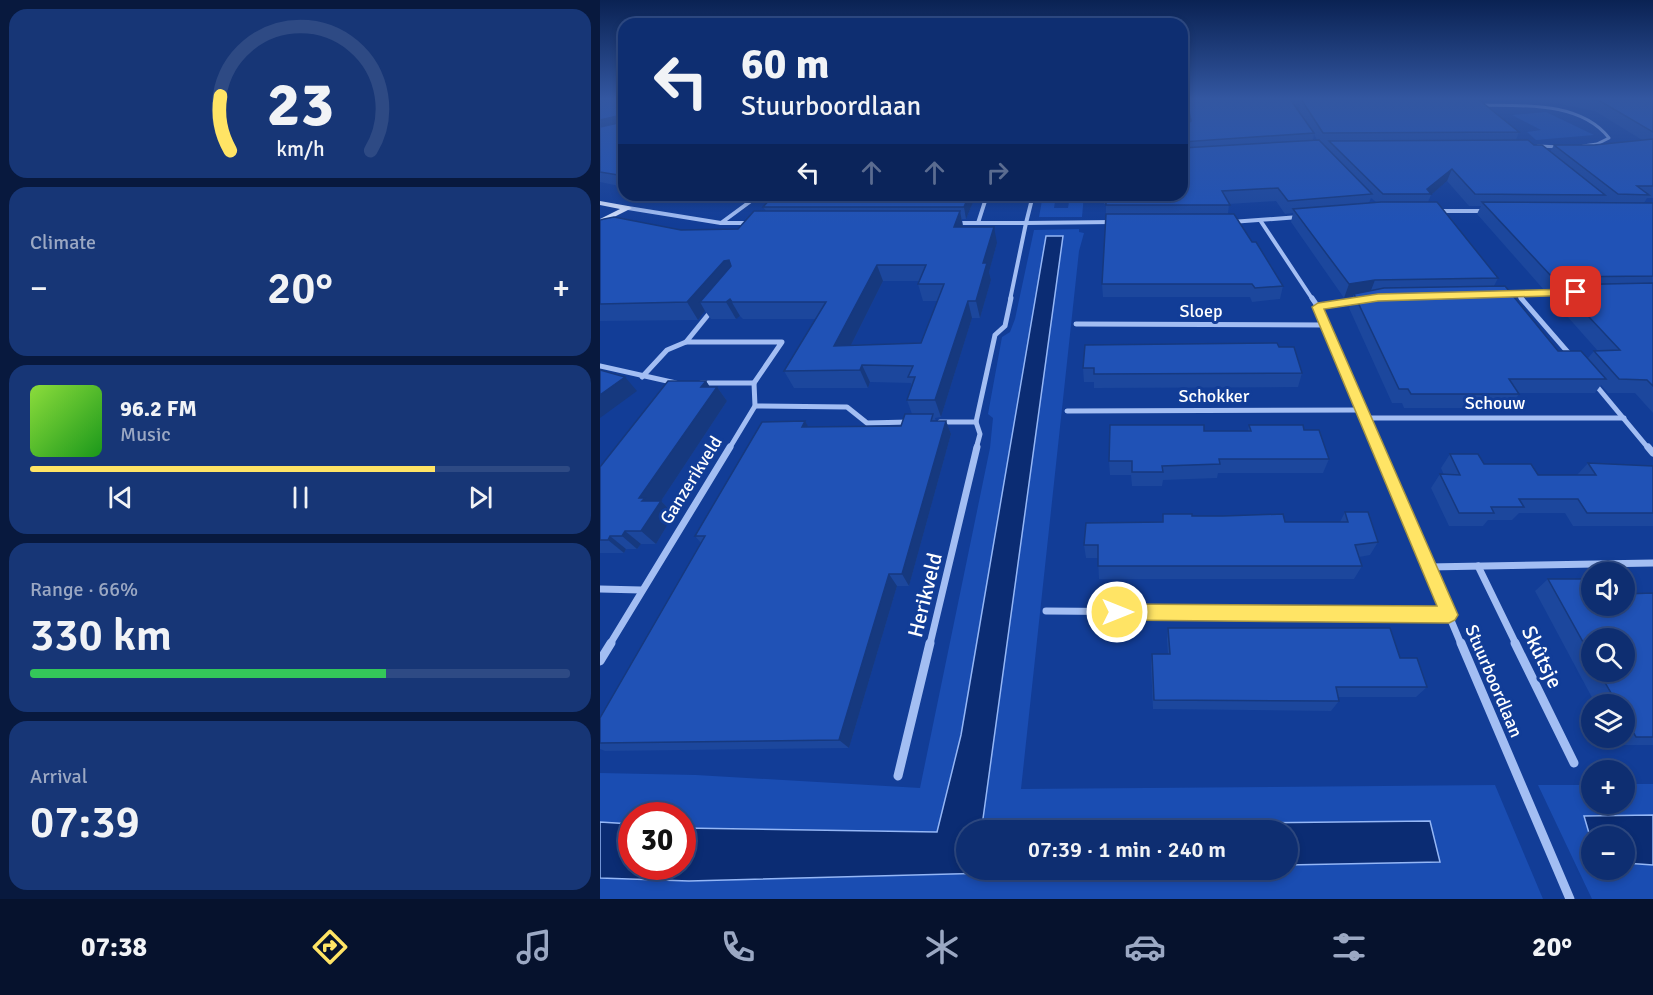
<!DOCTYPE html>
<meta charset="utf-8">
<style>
:root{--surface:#0e2e71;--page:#173676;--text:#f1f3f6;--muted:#9ba8c3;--line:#2e4a84;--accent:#ffe465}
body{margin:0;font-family:Signika,sans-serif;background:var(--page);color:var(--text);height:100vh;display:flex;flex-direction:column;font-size:22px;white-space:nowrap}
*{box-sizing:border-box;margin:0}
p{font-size:20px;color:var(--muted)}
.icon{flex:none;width:33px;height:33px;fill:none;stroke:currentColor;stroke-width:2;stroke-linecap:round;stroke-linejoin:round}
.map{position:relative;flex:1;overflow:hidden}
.side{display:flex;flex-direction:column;gap:9px;padding:9px;background:#08193e;width:600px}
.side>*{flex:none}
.guide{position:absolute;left:18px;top:18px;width:570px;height:183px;border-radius:18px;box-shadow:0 3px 9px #0003,0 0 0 2px var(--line);background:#0e2e71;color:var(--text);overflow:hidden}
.fabs{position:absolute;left:981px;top:562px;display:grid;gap:12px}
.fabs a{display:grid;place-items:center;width:54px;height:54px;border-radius:50%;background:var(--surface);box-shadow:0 3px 9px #0003,0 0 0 2px var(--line);font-size:30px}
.speed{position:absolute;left:18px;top:802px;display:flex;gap:12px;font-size:30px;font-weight:700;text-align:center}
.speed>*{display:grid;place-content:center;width:78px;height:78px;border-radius:50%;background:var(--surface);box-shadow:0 3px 9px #0003,0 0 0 2px var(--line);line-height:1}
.speed .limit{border:9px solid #d22;background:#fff;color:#111}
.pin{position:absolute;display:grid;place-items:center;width:51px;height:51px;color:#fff;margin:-26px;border-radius:12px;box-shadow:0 3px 9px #0006}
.me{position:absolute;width:66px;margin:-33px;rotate:90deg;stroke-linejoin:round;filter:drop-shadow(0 0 4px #0008)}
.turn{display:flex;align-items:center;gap:21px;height:126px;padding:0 24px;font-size:27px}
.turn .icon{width:78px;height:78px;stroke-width:2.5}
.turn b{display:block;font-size:42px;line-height:51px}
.lanes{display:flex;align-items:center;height:57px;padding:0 24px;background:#0003;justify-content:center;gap:30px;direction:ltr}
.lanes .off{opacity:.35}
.big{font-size:45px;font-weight:600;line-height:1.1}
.side .tile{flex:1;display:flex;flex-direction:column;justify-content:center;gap:9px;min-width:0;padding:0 21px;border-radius:18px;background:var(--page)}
.side .dial{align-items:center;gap:0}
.dial svg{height:156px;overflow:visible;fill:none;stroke:var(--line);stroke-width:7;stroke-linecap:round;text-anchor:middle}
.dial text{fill:var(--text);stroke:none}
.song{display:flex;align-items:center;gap:18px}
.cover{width:72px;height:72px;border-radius:9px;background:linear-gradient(135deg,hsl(90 70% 55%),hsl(120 70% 35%))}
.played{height:6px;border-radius:3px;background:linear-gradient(90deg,var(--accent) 75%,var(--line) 75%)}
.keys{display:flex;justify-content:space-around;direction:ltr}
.heat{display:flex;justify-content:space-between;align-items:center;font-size:33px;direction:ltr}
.charge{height:9px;border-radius:4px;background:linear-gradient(90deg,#34c759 66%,var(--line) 0)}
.trip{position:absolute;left:356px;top:820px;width:342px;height:60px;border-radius:30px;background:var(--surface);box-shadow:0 3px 9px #0003,0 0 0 2px var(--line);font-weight:600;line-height:60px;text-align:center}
.tab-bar{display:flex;height:96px;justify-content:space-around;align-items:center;background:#06122d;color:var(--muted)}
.tab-bar .icon{width:42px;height:42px}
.tab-bar .on{color:var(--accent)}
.tab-bar b{font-size:27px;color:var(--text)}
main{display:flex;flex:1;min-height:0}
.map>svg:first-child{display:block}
</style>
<main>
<section class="side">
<div class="tile dial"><svg viewBox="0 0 100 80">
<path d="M14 69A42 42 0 1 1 86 69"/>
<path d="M14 69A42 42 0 0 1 9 41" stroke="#ffe465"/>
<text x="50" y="56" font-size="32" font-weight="700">23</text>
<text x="50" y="72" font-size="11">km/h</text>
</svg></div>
<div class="tile"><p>Climate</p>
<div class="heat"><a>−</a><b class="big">20°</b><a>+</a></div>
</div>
<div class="tile">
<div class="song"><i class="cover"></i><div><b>96.2 FM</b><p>Music</p></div></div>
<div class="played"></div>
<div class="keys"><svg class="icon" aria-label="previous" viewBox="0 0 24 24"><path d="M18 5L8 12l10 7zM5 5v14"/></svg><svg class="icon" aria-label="pause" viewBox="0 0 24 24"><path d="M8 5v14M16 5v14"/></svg><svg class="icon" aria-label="next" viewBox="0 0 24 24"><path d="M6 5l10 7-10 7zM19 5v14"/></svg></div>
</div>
<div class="tile"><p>Range · 66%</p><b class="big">330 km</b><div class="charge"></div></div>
<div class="tile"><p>Arrival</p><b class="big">07:39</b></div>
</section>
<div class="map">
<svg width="1053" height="899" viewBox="0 0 1053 899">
<rect width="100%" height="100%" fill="#123d97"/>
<!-- green -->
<g fill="#1a4db2">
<polygon points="946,112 994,135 936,140 927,132 941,130 912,115"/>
<polygon points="443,195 456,195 454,208 468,208 470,195 484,195 482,217 439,217"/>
<polygon points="479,229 479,232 484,233 479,251 421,789 895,785 943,899 0,899 0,878 89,881 508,870 687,870 687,865 839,861 830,821 382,826 462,236 446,236 361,735 337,833 110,830 83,828 82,816 32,816 31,824 0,822 0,773 96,775 320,788 390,448 393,418 388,414 402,337 410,332 415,319 434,230"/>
<polygon points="1025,784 1053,784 1053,815 984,816 991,840 992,870 1024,870 1025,863 1053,865 1053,899 992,899 938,785 991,785 992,804 1024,804"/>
</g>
<!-- water -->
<g fill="#0b2c73" stroke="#95b7f6" stroke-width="1.5">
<polygon points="446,236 463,236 382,826 830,821 840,862 687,865 687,831 366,831 366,870 508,870 89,881 0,878 0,822 31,824 32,867 82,867 83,828 337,832 361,735"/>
<polygon points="1053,815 1053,865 1025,863 1024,837 992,837 991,840 984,816"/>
</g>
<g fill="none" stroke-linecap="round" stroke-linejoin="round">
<!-- street-far4 -->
<g stroke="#a3bef3" stroke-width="3">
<path d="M880,105C923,106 980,101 1009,138L997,144L983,146"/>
<polyline points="582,107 586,130"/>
<polyline points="938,146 961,147"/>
</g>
<!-- street-far3 -->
<g stroke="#a3bef3" stroke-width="4">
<polyline points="28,208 121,223 151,223"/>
<polyline points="838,211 885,211"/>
<polyline points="660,220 713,300"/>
<polyline points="631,222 699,217"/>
<polyline points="121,223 159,195"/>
<polyline points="356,223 426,223 433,195"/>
<polyline points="378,223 387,195"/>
<polyline points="917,293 923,300"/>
<polyline points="904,294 962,293"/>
<polyline points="410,300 426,223 513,222"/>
</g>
<!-- street-far2 -->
<g stroke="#a3bef3" stroke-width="5">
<polyline points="712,298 718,307 778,449"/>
<polyline points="921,298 972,357"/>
<polyline points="718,307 759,300"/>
<polyline points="112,310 86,342 182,342 154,383 155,406 129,449"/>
<polyline points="476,324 726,325"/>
<polyline points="0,366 76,383"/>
<polyline points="42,377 67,350 86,342"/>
<polyline points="101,383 154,383"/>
<polyline points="994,383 1049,449"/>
<polyline points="155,406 247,407 267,423 309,422"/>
<polyline points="467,411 762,410"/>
<polyline points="765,418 1024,418"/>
<polyline points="340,422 376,422"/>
<polyline points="376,449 380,434 376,422 395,335 405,326 411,298"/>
</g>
<!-- street-far1 -->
<g stroke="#a3bef3" stroke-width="7">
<polyline points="778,447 861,644"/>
<polyline points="1048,447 1053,453"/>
<polyline points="878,566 916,644"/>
<polyline points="828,567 1053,563"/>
<polyline points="0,589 41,590"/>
<polyline points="446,611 849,614"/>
<polyline points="10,644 130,447"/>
<polyline points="330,644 377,447"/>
</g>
<!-- street -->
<g stroke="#a3bef3" stroke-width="9">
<polyline points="861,643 970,899"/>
<polyline points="915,643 974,763"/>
<polyline points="0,661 11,643"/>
<polyline points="298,776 330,643"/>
</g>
<!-- secondary -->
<polygon fill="#d3e0fd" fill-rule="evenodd" points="0,201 28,206 32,208 0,224 0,219 20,209 0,205"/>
</g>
<!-- wall -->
<g fill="#1c479d" fill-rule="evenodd">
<polygon points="0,98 24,98 24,187 0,182"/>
<path d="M582,98H636L705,120L699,110L701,99H708L707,98H870L869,99L919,132L916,140L934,145L950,152L954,145H994L1042,140L995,111L954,103L880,100L877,98H1053V198H1047L1044,203H1053V413L1035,393H1008L1001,385L995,393H918L919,394L909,408H804L802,403H792L749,308L753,296L744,298L691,222L693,213L685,214L676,201L629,204L628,214L652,242L683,286L680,299L652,302L650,297H503L502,284L506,214V204H504V195H582V112L583,122L586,125L588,123L586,110L587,103L582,104ZM714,134L717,140H713ZM847,181L869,206H881L877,214L944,290H956L951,298L997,350L994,351L988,358L958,351L894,286L898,278L828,202L831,195ZM771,198L776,202L769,203Z"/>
<polygon points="71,195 137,195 129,201"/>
<path d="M174,195H376L366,219H362L363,227L397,243L389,272L391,280L380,318H372L341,417L335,418L336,421H346L351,434L309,586H297L249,748L5,751L0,749V718L101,543L95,536L205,421L208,427L301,426L312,414L307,400L312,387L311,383L270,382L268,388H194L184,371L216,319H143L140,316L136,319H111L105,311L98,320L0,321V220L81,230L138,229L166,211L163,207ZM283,281H319L318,284L323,301H338L321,343L251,345Z"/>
<polygon points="679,347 702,373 698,387 494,388 494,382 484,382 483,368"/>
<polygon points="106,381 110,387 117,387 127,401 61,501 74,514 56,544 41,544 37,549 26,549 24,553 0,553 0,467"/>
<polygon points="649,425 704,430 729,459 723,473 618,473 617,478 563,480 562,486 532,486 531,475 510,475 509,461 604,431 648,431"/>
<polygon points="850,454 884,464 938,475 977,475 988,463 1053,466 1053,526 973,526 965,513 919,513 912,520 888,520 883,526 849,526 831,488 840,474 844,475 841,468"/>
<polygon points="745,512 778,542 770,555 759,557 762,566 754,579 499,579 498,558 486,558 484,545 562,522 563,514 685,522 740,522"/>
<path d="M948,579L992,606L1053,593V745H1017L1013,738H1024V705H996L935,591ZM992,639L1024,672H992Z"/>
<polygon points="568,628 800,658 827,687 816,697 738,697 739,701 731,711 553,709 551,665 552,654 568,654 567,640"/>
</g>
<!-- shaded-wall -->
<g fill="#16397f">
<polygon points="17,116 24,126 0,132 0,120"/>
<polygon points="852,169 847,181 831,195 827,189"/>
<polygon points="24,173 24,184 18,175"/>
<polygon points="126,195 137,195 129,201"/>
<polygon points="369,195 376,195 366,219 364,207"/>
<polygon points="360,211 363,227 354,227"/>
<polygon points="394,227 397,243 389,272 391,280 380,318 376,301 383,263"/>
<polygon points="129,260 138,276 100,302 105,311 98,320 87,302 124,261"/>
<polygon points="277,265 283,281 242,363 234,346"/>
<polygon points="775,280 770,293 754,294 753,296 744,298 749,284"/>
<polygon points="130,299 140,316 136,319 126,302"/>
<polygon points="368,301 372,318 341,417 335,400"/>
<polygon points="262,365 270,382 268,388 260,370"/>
<polygon points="25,377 37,391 0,418 0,395"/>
<polygon points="106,381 113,392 117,387 127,401 61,501 74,514 56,544 41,531 39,498 101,387"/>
<polygon points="205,421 213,435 202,427"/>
<polygon points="346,421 351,434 309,586 302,574"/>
<polygon points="25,531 41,544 37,549 22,536"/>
<polygon points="10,536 26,549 24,553 8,540"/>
<polygon points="289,574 297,586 249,748 239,740"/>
</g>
<!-- building -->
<g fill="#2052b6" stroke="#16397f" stroke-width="1.5" fill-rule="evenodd">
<polygon points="0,98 24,98 24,173 18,175 0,172 0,127 18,123 21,119 17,116 0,120"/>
<polygon points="986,98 1053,98 1053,132 1000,101"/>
<polygon points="587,99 690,99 714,133 582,142 582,112 583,122 586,125 591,121"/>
<polygon points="701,99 878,99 919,132 723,133"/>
<polygon points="1053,139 1053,186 1037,186 1049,195 1018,194 954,145 994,145"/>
<polygon points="719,140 772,194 688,201 678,188 622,191 630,205 506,205 506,195 582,195 582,148"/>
<polygon points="928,140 934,145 942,145 1005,195 875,194 852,169 827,189 831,194 783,194 729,141"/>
<polygon points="174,195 369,195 364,207 163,207"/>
<polygon points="781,202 837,202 898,278 775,280 749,284 693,209"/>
<polygon points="882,202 1053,203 1053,276 952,277"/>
<path d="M154,211H360L354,227H394L383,263H387L376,301H368L335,400H307L315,377H308L313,366L262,365L260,370L184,371L226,302H132L130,299L126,302H100L131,266L129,260L124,261L87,302L0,304V220L4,219L14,217L81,230L138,229ZM277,265H326L318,284H344L321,343L234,346Z"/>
<polygon points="506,214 634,214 652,242 656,242 683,286 655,288 652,284 502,284"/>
<polygon points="1053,283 1053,386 1047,380 1019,379 994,351 1020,350 959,285"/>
<polygon points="905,286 958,351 981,351 1006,379 909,379 919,394 811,394 808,389 799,389 754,294 784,288"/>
<polygon points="677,343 679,347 694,347 702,373 494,374 494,368 483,368 485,345"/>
<polygon points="0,370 25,377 0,395"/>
<polygon points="68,381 106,381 101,387 117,387 39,498 45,498 42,501 61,501 41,531 25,531 22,536 10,536 8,540 0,540 0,467"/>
<polygon points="305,414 333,414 331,421 346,421 302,574 289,574 239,740 0,743 0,718 105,536 95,536 162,422 205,421 202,427 301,426"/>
<polygon points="510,425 604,425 604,431 651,431 649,425 703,425 704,430 719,430 729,459 619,459 620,464 562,466 563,472 532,472 532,461 509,461"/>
<polygon points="850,454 878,454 884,464 931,464 938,475 996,475 988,463 1053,466 1053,513 987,513 978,499 919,499 924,507 891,507 894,513 859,513 840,474 860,475"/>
<polygon points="745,512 768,512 778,542 755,545 762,566 498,566 498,545 484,545 486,523 563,522 563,514 592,514 592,516 623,516 683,514 685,522 748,522"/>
<polygon points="948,579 992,579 992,606 1024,606 1024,594 1053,593 1053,737 1036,737 1024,717 1024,705 1018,705 999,672 1024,672 1024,639 992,639 992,658"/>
<polygon points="568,628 790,628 800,658 817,658 827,687 736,687 739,701 554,700 552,654 570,654"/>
</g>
<!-- sky -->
<linearGradient id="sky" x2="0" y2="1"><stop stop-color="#0a2253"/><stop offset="0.44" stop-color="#3357a1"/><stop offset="1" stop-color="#3357a1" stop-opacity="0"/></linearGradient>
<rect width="1053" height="224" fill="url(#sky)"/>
<!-- route -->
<polygon fill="#ffe465" stroke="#a69442" stroke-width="1.5" points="976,289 981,292 979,295 778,301 724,309 858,615 855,620 849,623 517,620 511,618 509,612 511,606 517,604 837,606 712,307 718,303 778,294"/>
<g text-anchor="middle" stroke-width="6" stroke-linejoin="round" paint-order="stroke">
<!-- street labels -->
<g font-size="18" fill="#fff" stroke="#123d97">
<text x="601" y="317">Sloep</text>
<text x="614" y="402">Schokker</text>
<text x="895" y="409">Schouw</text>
<text transform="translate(91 480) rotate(-58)" y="6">Ganzerikveld</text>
<text transform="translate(894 681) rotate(67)" y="6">Stuurboordlaan</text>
</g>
<!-- near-street labels -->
<g font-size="21" fill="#fff" stroke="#123d97">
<text transform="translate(325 595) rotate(-76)" y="7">Herikveld</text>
<text transform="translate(942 657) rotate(64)" y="7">Skûtsje</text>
</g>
</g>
</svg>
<div class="fabs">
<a><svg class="icon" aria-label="sound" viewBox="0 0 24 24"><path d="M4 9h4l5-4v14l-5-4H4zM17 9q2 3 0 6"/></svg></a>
<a><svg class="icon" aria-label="search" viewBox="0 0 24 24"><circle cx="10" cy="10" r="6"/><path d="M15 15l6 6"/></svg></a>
<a><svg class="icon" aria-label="layers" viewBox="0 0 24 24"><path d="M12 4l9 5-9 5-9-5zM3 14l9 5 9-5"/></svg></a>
<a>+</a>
<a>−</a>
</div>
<div class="speed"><div class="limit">30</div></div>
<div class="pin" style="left:976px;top:292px;background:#d93025"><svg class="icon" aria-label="arrive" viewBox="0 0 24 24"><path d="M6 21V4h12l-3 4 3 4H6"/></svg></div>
<svg class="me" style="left:517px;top:612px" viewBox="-20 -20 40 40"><circle r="17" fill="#ffe465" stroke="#fff" stroke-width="3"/><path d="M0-11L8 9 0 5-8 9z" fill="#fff"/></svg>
<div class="trip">07:39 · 1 min · 240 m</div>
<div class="guide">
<div class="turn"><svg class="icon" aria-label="left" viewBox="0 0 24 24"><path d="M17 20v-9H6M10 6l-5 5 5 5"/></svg><div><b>60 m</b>Stuurboordlaan</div></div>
<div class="lanes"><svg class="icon" aria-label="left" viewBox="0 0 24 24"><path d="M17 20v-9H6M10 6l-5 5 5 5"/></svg><svg class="icon off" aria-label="ahead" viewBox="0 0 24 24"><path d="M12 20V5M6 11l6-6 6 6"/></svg><svg class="icon off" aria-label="ahead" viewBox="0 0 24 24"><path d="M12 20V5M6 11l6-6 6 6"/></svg><svg class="icon off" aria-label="right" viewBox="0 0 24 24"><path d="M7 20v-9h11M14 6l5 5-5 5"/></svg></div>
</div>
</div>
</main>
<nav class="tab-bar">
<b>07:38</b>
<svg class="icon on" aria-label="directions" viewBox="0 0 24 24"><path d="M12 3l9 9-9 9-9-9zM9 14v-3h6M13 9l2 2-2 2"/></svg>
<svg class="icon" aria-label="music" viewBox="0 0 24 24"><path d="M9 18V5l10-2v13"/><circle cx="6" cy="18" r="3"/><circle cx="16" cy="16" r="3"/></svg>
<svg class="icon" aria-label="phone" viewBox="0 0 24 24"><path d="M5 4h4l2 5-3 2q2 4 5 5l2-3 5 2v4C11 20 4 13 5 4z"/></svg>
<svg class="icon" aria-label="climate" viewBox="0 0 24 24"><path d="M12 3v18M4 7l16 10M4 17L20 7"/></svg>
<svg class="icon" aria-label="car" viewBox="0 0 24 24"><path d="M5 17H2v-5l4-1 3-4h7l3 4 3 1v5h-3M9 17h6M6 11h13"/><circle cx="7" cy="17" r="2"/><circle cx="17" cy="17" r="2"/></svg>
<svg class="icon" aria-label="filters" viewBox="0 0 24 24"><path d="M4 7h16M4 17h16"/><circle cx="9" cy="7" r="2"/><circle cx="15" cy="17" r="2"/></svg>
<b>20°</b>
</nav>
